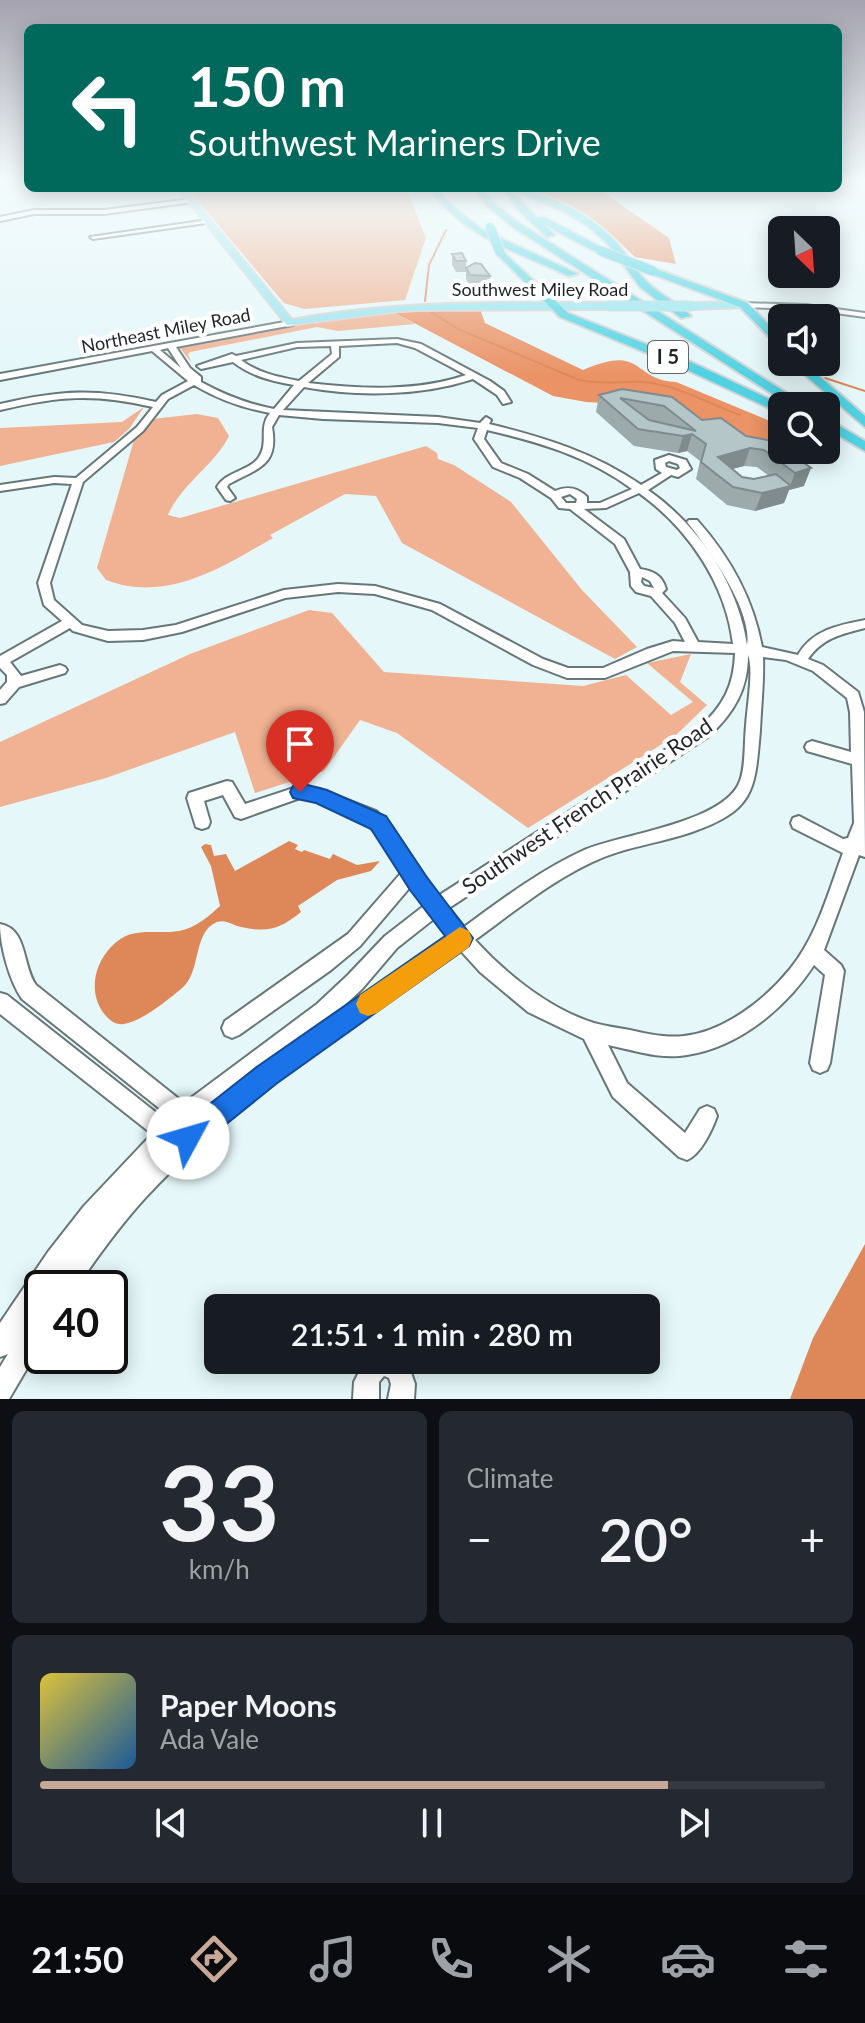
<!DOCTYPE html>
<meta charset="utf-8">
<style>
:root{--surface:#171b24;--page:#242831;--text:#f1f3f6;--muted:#9ea1a6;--line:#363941;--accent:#c7a898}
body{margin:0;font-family:Lato,sans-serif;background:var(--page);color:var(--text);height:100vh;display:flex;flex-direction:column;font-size:30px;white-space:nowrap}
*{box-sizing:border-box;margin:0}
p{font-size:26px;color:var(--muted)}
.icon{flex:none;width:44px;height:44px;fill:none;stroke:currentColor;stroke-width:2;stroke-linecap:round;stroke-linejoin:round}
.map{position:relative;height:1399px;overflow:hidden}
.details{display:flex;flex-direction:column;gap:12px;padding:12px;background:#0d0f14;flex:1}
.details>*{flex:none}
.banner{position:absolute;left:24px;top:24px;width:818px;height:168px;border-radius:12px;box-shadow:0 4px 20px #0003;background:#00695c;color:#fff;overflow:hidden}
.needle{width:52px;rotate:155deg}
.tools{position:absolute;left:768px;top:216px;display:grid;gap:16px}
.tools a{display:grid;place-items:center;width:72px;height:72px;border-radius:12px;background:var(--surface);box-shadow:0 4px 20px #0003;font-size:40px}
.speed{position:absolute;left:24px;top:1270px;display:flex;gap:16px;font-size:40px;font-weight:700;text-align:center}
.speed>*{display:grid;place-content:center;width:104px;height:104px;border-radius:50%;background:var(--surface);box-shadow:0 4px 20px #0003;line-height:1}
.speed .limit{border:4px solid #111;border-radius:12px;background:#fff;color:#111}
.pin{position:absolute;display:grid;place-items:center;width:68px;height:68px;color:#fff;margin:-82px -34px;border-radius:50% 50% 50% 0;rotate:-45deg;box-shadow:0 0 8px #0007}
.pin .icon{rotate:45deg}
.me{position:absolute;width:88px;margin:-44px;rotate:51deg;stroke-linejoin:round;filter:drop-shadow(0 0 6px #0008)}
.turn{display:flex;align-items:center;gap:28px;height:168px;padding:0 32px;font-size:36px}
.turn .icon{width:104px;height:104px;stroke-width:2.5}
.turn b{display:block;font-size:56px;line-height:68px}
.big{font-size:60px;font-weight:600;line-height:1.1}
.details .card{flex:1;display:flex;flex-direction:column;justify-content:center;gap:12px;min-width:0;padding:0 28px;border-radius:12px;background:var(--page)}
.details .dial{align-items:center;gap:0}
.dial b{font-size:104px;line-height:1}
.song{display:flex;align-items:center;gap:24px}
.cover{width:96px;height:96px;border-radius:12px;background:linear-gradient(135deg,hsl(50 70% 55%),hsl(210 70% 35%))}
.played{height:8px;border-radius:4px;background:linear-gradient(90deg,var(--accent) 80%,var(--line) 80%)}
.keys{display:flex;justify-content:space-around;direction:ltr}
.heat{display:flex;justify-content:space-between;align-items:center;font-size:44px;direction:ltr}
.details .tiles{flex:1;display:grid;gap:12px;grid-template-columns:1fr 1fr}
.card:last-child{grid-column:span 2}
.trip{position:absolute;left:204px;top:1294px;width:456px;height:80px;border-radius:12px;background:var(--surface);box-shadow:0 4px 20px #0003;font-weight:600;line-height:80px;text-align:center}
.tab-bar{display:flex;height:128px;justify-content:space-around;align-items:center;background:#090b0e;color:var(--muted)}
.tab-bar .icon{width:56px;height:56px}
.tab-bar .active{color:var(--accent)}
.tab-bar b{font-size:36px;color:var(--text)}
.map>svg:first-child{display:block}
</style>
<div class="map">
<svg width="865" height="1399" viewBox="0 0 865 1399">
<rect width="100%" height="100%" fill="#e5f7f9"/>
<!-- green -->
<g fill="#f0b292">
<polygon points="187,188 406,188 426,238 405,300 305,309 284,303"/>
<polygon points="395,313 415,324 338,331 317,327 190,352 188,354 191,362 180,348 327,320"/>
<polygon points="144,407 129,429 114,442 0,466 0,428 122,422"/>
<path d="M197,414L218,418L229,436C214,466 182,483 168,515L180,518L426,446L437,453L438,459L454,465L511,502L582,590L637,647L615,659L402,543L376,496L345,494L270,535L273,538C221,568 167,603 106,580L97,568L134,440L152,419Z"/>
<polygon points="309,610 332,613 384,672 583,686 626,675 671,715 693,702 647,663 691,654 680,682 707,705 675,736 528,828 397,733 360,720 324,771 255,793 235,732 106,778 0,807 0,742 190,654"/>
</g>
<!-- forest -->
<g fill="#eb9366">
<polygon points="523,188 597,188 669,238 676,264 635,257 610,233 582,214"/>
<path d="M480,309L485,323L583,370C645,343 631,380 676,382L782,426V441L748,437L656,406L586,402L553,396L395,313Z"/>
</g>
<!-- water -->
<g fill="#de885a">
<path d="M289,841L298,845L295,849L302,852L304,850L330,859L333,854L357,865L380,861L371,871L337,880L298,906L301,912C280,929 268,933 241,927C232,925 226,919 217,922C192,932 202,973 181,989C166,1001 144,1020 124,1024C118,1025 113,1023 108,1018C88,998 92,967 111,947C131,925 153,935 179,931C195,928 208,917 220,906L211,866L201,847L205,844L211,845L214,856L226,854L235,871Z"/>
<polygon points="865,1244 865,1399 790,1399 813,1338"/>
</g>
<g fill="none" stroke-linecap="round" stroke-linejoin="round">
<!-- stream -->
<g stroke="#de885a" stroke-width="2">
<polyline points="425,301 429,265 446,230"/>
<path d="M431,312L458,329L579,380C601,385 620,381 643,382C675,384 710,404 740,415"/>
<polyline points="825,378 865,391"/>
</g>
<!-- minor casing -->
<g stroke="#677779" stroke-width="4">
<g id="minor">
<polygon points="191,199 193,202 104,214 34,214 0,221 0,217 34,210 104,210"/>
<polygon points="208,220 206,223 93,239 90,237"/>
<polygon points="744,303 806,305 865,313 865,317 806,309 741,307 740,305"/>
<path d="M290,321H293V325L176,347L190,368L201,377V382C225,395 248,404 274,409L294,385C271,381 251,376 233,362L201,369L197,366L232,354L236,356L297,343L397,339L421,344L490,381L504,391L511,402L503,404L497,395L473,379C421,396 358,397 304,387L283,410L438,417L480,423L486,417L491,420L489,424C543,437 595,453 641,485L662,473L656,469L655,460L669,455L686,460L691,469L678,477L671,475L648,490C698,525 738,583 747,645C753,612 709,549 687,522L689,520H697C730,557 753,598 762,647L798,655C812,630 839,625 865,620V628C842,634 822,638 808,659L823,665L858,692L864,712L865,857L859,855L824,950L841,965L844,971L830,1063L827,1070L820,1073L813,1070L810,1063L825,975L814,965C786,1008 739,1047 687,1055C661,1060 633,1050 608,1045L627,1083L685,1133L700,1109L707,1106L714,1109L717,1116C712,1130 701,1154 687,1160L679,1157L613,1097L584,1039L528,1012L480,972L461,951C352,1028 238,1098 147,1196C121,1224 98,1256 76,1288H42V1302L37,1310L42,1308V1343L9,1399H0V1367L8,1354L0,1357V1323L48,1252L84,1206L152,1134L0,1014V993L7,995L163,1118L166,1119L169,1116L22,999C9,980 0,945 0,924C28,929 22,966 36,985L184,1103L317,1004L348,975L385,936L425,905L411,886L360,946L331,970L239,1035L232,1038L225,1035L222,1028L225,1021L348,934L402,872L380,837L364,821L318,802L300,798L241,819L235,817L223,795L204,801L210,822L208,827L202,829L196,827L187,798L189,793L227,781L232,782L245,804L300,786L320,789L376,811L392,827L438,896L699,728C723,706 734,686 735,653L673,651L605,678H567L533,665L432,610L375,594L338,592L285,598L182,632L143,640L108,641L73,631L70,628L10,662L21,676L60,665L65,667L67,670L65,673L19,687L5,703L0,704V690L7,682V675L0,668V656L62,621L44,605L38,583L72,484L54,483L0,491V485L54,477L76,478L137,427L153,407C93,393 59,396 0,410V404C61,390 95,388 156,402L162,395L188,381L152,351L0,380V374ZM397,343L415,348L466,375C417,392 359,389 308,383L339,357V346ZM331,346L332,354L299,381C278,377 258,373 241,360L297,347ZM168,348L181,368L160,350ZM194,385C218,399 242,408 270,413C258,428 269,442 259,457C250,471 226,471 217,487L226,500L230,501L235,498L227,487L229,484C258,468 279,466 272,427L279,415L323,419L438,423L478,428L474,439L493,467L520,478L551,498L559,508L570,509L615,544L630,572L631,586L636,592L651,596L675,623L685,642L673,641L647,649L603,668H568L543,659L440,604L375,586L338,584L284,590L176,625L143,630L108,631L82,625L54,600L50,583L83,482L143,431L168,399ZM487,430C539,442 589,457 632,489L600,503H587V497C577,487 567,486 555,491L528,474L501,463L484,439ZM669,461L678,464L680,468L677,470L666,467L665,463ZM639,493C688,528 726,584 733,644L698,642L685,618L662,593L666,589C662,575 653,571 640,569L624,539L584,509L606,508ZM570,494L577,499L576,503H566L561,497ZM642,577L650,581L654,588L644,586L641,582ZM748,655C754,670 747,707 746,726C744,744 746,764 740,781C725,823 620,834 582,851C539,871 501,900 464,927L449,908L709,736C734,713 748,689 748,655ZM763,657L786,660L813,671L847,698L850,712L851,752L812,741L807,743L805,747L807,751L852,764L854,823L848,838L843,839L799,816L793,818L791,823L793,828L843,853C828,893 817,936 790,969C766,999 724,1032 684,1036C665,1038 648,1034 630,1030C618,1028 605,1026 594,1023C549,1009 506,974 475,940C515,911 557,876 604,857C632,846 663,842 692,832C755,810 755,790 760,730C761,706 764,682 763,657ZM435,918L450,937L332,1017L362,989L397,948Z"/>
<polygon points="365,1360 407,1361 415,1384 414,1399 388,1399 391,1384 389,1378 384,1376 379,1382 379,1399 353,1399 354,1382"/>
</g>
</g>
<!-- major casing -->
<g stroke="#d2d3d4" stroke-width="4">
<g id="major">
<path d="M178,188H184L292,320C397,300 502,303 608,303L612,306L608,309L408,310L287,325Z"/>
<polygon points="744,302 748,305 747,307 693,309 689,306 693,303"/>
</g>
</g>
<!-- highway casing -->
<g stroke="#d2d3d4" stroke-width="4">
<g id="highway">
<path d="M429,188H437L449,203L481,229L578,274L569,276C517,252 464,237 429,188Z"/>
<polygon points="474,188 482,188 494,203 519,223 807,406 791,406 513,227 488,207"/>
<path d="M502,188C541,188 590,213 616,242C627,255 635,270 647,282C660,295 678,303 691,316L681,318L640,287L609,245L588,226L560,210L512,190L537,218L544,217L604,249V253H598L543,224L555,235L547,237L520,212Z"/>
<polygon points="500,249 568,313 691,362 784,406 782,414 683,368 560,317 497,254"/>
<polygon points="653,268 748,303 782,339 782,350 740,307 649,273 648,271"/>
<polygon points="790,362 803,362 865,416 865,427"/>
<polygon points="826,418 865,441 865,451 826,428"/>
</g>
</g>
<!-- minor -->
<use href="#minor" fill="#fff" fill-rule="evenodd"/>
<!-- major -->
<use href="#major" fill="#96e4ee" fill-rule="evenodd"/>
<!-- highway -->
<use href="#highway" fill="#50d2e2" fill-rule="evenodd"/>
<!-- major-bridge casing -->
<g stroke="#d2d3d4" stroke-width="11" stroke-linecap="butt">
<polyline id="major-bridge" points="608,306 693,306"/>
</g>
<!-- highway-bridge casing -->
<g stroke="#d2d3d4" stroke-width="11" stroke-linecap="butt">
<g id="highway-bridge">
<polyline points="490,227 500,252"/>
<polyline points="601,251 653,271"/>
</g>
</g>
<!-- major-bridge -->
<use href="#major-bridge" stroke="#96e4ee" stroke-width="9"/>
<!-- highway-bridge -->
<use href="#highway-bridge" stroke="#50d2e2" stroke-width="9"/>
</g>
<!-- wall -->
<g fill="#9caaac" fill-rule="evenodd">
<polygon points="452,254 466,261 466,272 456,272 452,265"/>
<polygon points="466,268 490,276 489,287 470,286 466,279"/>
<path d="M622,389L746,436L773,441L804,486L789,490L784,503L755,511L727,505L696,479L700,461L687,451L678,453L634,446L596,412L599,395ZM744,466L757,467L769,476L754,479L742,477L732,469Z"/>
</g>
<!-- shaded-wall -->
<g fill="#7f8b8c">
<polygon points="692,434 687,451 678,453 683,436"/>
<polygon points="750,448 744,466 716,473 718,457"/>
<polygon points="811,468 804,486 789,490 784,503 755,511 762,493 790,486 795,473"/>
</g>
<!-- building -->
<g fill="#b5c6c8" stroke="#7f8b8c" stroke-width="2" fill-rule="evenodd">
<polygon points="462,253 466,261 456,261 452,254"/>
<polygon points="475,263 481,264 490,276 470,275 466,268"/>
<path d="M622,389L672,397L702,420L721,418L746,436L773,441L782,447V450H786L811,468L795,473L764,450L750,448L718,457L742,477L754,479L776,474L791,486L762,493L733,487L701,462L706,444L692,434L683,436L638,429L599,395ZM620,398L664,406L696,431L649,420Z"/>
</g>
<!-- sky -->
<linearGradient id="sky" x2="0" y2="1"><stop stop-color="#a4a2af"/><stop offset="0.48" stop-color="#f3fbfc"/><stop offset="1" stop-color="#f3fbfc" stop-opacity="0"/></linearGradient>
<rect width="865" height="375" fill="url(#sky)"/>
<!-- route -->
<polygon fill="#1a73e8" stroke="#114b97" stroke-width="2" points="300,783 327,790 386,816 426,876 473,938 469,946 276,1084 198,1147 188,1151 179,1147 175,1138 179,1128 258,1066 445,936 410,890 371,829 316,803 293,798 290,792 293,786"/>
<!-- slow -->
<polygon fill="#f59e0b" points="460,927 469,931 472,939 469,947 377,1013 368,1016 360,1013 356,1004 360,995"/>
<g text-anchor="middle" stroke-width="8" stroke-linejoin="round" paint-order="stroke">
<!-- far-street labels -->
<g font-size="18" fill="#1f2526" stroke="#fff">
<text x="540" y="296">Southwest Miley Road</text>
<text transform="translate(166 331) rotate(-11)" y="6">Northeast Miley Road</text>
</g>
<!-- shield labels -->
<rect fill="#fff" stroke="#626667" stroke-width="2" x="648" y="341" width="40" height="32" rx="6"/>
<g font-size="20" font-weight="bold" fill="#1f2526">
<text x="668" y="364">I 5</text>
</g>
<!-- street labels -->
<g font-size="22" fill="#1f2526" stroke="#fff">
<text transform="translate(587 806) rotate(-34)" y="8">Southwest French Prairie Road</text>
</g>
</g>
</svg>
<div class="tools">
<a><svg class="needle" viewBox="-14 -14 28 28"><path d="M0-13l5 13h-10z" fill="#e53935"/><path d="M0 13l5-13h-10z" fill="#9ea1a6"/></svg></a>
<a><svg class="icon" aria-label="sound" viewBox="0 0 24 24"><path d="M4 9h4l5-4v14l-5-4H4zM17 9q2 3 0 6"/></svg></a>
<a><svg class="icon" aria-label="search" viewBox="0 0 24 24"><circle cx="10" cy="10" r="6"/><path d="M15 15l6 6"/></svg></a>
</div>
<div class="speed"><div class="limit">40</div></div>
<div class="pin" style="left:300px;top:792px;background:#d93025"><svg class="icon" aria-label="arrive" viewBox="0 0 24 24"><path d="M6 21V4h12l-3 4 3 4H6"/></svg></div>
<svg class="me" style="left:188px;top:1138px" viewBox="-20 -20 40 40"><circle r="19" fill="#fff"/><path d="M0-13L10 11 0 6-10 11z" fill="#1a73e8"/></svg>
<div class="trip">21:51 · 1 min · 280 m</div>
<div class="banner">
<div class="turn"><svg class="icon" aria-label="left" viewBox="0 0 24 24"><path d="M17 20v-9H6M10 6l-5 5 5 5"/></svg><div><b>150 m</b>Southwest Mariners Drive</div></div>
</div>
</div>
<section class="details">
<div class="tiles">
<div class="card dial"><b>33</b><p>km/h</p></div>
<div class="card"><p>Climate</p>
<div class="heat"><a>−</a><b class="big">20°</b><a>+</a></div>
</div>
<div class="card">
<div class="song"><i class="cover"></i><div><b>Paper Moons</b><p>Ada Vale</p></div></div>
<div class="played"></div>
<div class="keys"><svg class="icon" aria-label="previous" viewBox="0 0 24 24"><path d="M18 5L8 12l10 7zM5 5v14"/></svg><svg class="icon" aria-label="pause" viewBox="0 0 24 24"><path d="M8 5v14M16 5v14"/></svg><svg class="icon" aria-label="next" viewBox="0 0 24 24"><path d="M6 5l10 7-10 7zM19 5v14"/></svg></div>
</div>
</div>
</section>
<nav class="tab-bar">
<b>21:50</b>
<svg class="icon active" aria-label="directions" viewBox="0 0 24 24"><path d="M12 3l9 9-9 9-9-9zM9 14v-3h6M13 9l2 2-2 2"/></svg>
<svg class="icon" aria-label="music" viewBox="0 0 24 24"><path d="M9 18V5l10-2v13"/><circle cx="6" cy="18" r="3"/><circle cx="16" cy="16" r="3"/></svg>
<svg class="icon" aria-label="phone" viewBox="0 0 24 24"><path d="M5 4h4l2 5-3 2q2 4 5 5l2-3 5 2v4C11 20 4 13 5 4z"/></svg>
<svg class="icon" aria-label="climate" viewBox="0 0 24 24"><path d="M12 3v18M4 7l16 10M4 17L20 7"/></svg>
<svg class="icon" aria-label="car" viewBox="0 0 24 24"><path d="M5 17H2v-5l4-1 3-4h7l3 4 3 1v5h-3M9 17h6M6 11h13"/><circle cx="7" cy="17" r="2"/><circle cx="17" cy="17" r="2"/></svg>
<svg class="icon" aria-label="filters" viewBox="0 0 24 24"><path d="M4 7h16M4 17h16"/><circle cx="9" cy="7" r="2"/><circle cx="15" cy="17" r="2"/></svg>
</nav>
